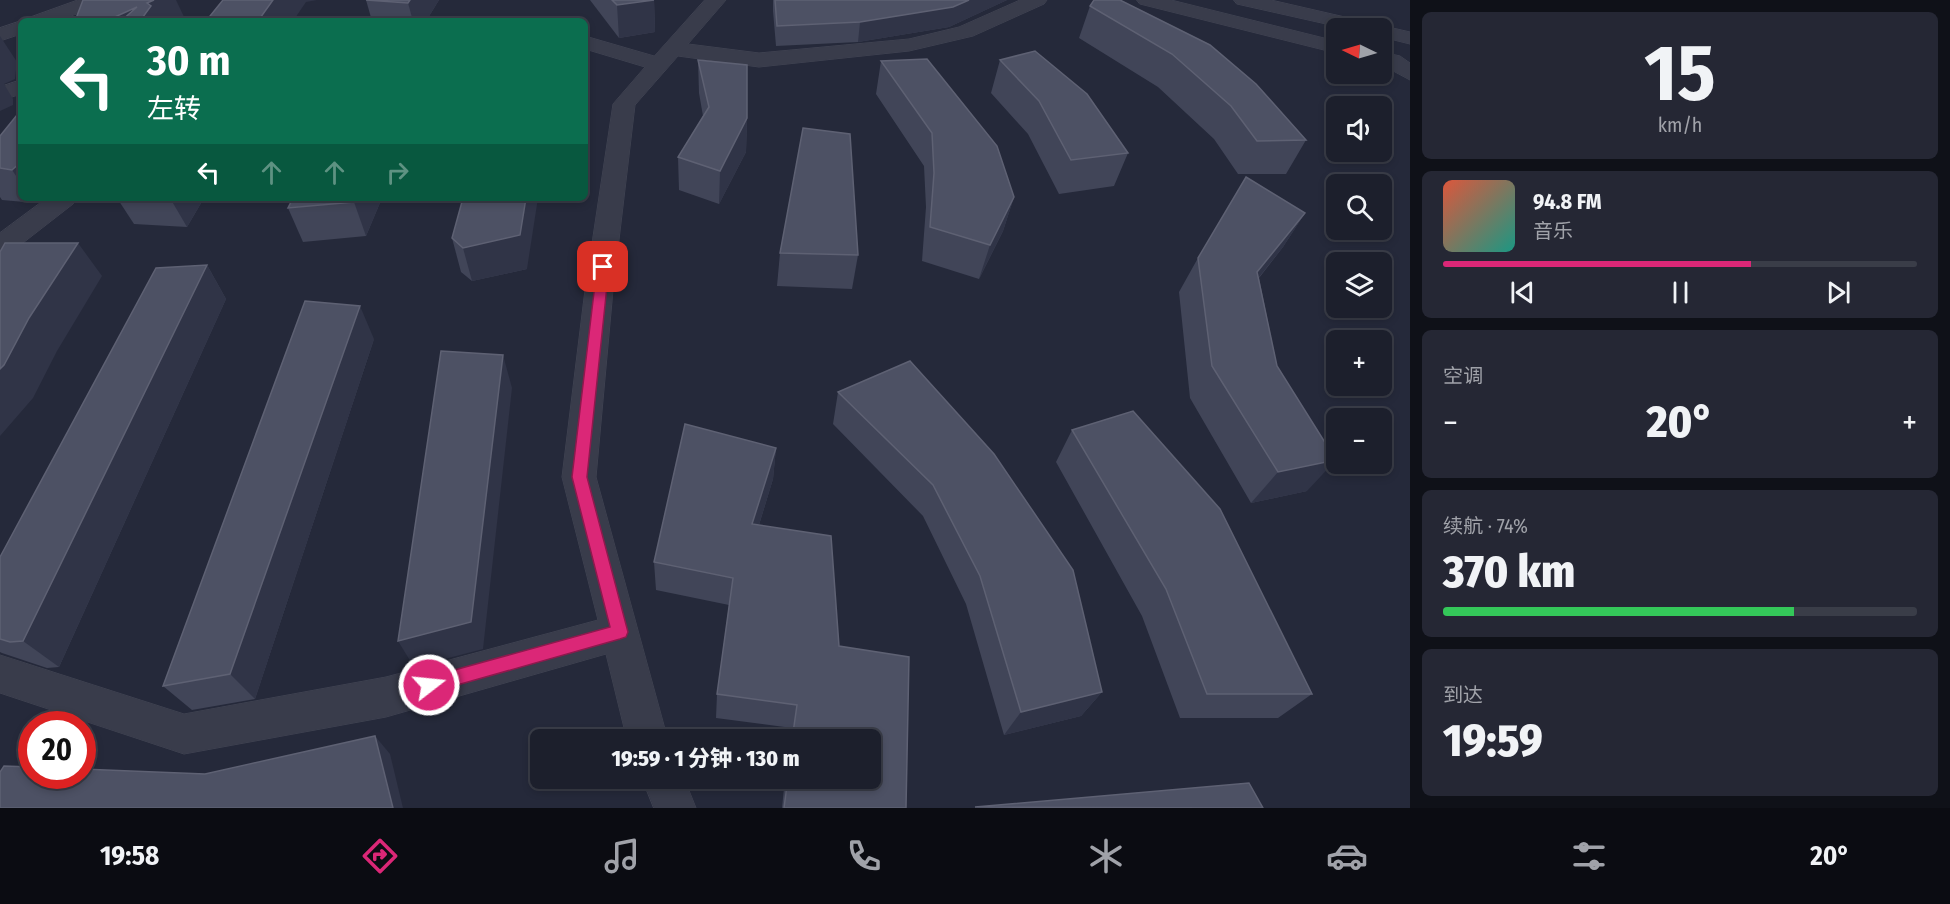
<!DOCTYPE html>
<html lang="zh">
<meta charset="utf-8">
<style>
:root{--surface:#1c1f2c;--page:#252734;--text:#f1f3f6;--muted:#a0a2a9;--line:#3a3d48;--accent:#db2777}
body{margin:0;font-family:"Fira Sans Condensed","Noto Sans SC",sans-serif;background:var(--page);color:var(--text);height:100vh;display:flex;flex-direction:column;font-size:22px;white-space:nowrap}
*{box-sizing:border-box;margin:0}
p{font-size:20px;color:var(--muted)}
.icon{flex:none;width:33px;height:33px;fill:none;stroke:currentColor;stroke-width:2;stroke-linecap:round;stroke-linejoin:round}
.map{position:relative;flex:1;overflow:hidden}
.sheet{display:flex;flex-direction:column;gap:12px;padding:12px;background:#0f1118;width:540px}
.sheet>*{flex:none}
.banner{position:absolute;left:18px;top:18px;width:570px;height:183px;border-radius:9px;box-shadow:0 3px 9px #0003,0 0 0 2px var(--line);background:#0b6e4f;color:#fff;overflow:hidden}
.needle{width:39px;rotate:275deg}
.buttons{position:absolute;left:1326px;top:18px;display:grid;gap:12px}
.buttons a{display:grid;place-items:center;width:66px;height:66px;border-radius:9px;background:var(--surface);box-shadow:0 3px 9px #0003,0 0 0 2px var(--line);font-size:30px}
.speed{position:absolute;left:18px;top:711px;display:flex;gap:12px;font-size:30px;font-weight:700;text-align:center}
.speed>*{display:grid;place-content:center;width:78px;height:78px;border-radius:50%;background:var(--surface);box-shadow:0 3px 9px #0003,0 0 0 2px var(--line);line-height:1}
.speed .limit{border:9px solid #d22;background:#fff;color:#111}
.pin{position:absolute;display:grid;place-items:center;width:51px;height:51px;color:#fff;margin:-26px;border-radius:12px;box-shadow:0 3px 9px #0006}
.me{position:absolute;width:66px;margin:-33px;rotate:74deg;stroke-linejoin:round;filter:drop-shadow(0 0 4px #0008)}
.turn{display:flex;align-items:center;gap:21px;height:126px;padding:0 30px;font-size:27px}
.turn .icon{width:78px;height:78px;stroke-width:2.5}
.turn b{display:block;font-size:42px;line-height:51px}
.lanes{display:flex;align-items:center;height:57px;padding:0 30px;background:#0003;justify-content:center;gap:30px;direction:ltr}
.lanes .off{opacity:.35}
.big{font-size:45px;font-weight:800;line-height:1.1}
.sheet .card{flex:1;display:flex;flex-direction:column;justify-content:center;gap:9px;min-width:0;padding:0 21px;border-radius:9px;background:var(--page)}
.sheet .dial{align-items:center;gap:0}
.dial b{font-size:78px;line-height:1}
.song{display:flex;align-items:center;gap:18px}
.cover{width:72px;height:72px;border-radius:9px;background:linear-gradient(135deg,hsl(10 70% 55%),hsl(170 70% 35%))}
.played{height:6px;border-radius:3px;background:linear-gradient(90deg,var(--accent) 65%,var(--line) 65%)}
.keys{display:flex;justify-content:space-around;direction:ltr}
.heat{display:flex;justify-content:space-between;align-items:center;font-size:33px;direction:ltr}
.charge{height:9px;border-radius:4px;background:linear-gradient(90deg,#34c759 74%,var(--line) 0)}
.trip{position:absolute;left:530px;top:729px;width:351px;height:60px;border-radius:9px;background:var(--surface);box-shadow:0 3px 9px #0003,0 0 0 2px var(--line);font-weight:800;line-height:60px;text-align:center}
.tab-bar{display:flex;height:96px;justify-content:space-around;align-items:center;background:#0b0c12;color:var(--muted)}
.tab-bar .icon{width:42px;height:42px}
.tab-bar .current{color:var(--accent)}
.tab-bar b{font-size:27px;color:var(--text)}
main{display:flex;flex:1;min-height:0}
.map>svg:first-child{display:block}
</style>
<main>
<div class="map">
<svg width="1410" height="808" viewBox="0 0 1410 808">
<rect width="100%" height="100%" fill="#25293a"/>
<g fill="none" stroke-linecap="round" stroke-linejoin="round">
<!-- minor casing -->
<g stroke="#424554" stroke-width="1">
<g id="minor">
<polygon points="78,0 107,0 104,4 57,21 28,21 31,17"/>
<polygon points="705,0 726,0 688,44 759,53 909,39 959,27 1020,0 1047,0 1044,4 973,36 909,51 759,67 678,56 635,105 613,290 596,477 668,740 627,740 606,654 386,717 184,754 0,693 0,655 184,714 386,677 598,620 562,477 585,290 613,104 645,67 585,49 585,36 654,56"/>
<polygon points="1137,0 1171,0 1336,41 1336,53 1140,4"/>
<polygon points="1234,0 1271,0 1410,32 1410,44 1382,37 1382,28 1344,28 1237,4"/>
<polygon points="21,21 21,34 0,41 0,28"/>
<polygon points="1382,52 1400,56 1410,63 1410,80 1382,65"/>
<polygon points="21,80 21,94 0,101 0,87"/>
<polygon points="47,198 77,198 73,204 10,253 0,256 0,233"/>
<polygon points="642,778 684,778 696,808 654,808"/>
</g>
</g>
<!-- minor -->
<use href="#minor" fill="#393c4b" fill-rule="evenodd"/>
</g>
<!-- wall -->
<g fill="#414558">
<polygon points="366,0 439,0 426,21 372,21"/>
<polygon points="590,0 654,0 655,32 619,38"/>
<polygon points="773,0 1007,0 949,27 858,42 776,46 773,11"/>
<polygon points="1094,0 1306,140 1286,174 1238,174 1214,139 1158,87 1079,38 1090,6"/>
<polygon points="698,60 747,118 746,152 719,204 679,190 678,157 703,116 699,93"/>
<polygon points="1000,60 1128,153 1114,186 1059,194 1028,134 991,93"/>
<polygon points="881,61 1014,197 1003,231 979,279 922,261 926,207 924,166 876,94"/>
<polygon points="21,110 21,198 42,198 36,203 2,200 0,197 0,136"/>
<polygon points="117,198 204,198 187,227 134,224"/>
<polygon points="382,198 366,236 303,242 288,208"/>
<polygon points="1305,213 1283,247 1259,278 1277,366 1307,491 1251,503 1190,398 1179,292 1198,258"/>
<polygon points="452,238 527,269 472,281 461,272"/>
<polygon points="780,253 858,255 852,289 777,286"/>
<polygon points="207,265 226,299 59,667 47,668 2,653 0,652 0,557"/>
<polygon points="374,339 255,699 192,710 163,686"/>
<polygon points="910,361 1102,692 1081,716 1004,735 966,604 923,516 833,424 838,392"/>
<polygon points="1072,430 1312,694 1278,718 1180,718 1142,616 1056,462"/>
<polygon points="776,448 773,479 759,525 839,646 906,808 782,808 785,778 870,778 870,740 790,740 792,728 716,718 717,694 729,605 656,590 654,562"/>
</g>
<!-- shaded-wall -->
<g fill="#303447">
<polygon points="154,0 176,0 186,21 106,21"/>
<polygon points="273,0 317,0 306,2 293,21 258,21"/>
<polygon points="410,0 439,0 426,21 413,21 408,3"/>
<polygon points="654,0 655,32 619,38 617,5"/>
<polygon points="969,0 1007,0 949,27 858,42 860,22"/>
<polygon points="0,36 17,62 15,79 4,84 13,99 13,105 0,111"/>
<polygon points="747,118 746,152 719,204 720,171"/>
<polygon points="21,162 21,183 12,170"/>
<polygon points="1014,197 1003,231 979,279 990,245"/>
<polygon points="32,198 42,198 36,203"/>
<polygon points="170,198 204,198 187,227"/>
<polygon points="356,198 382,198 366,236 354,202"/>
<polygon points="526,198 538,198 527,269 472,281 463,248"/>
<polygon points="1305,213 1283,247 1236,306 1257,272"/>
<polygon points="78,243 102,276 57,351 33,398 0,436 0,369 29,318"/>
<polygon points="207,265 226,299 59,667 23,641"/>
<polygon points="360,306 374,339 255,699 230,674"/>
<polygon points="503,355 512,388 483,649 414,667 398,641"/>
<polygon points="776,448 773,479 750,554 752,524"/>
<polygon points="1336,460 1307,491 1251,503 1278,472"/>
<polygon points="1102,692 1081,716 1004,735 1021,712"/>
<polygon points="375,736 390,754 403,808 393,808"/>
</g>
<!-- building -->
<g fill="#4d5164" stroke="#5e6173" stroke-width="1.5">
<polygon points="83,0 154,0 147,3 151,6 140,21 121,21 137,7 106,21 75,21"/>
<polygon points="223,0 273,0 258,21 206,21"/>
<polygon points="366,0 410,0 408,3"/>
<polygon points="612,0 654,0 617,5"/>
<polygon points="775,0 969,0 953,7 860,22 777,26"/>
<polygon points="1094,0 1120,0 1210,45 1256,84 1306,140 1257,141 1231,106 1172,54 1090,6"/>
<polygon points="1035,51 1087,94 1128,153 1071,160 1039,101 1000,60"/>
<polygon points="927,59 997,146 1014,197 990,245 930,227 934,173 932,133 881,61"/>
<polygon points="698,60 747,65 747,118 720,171 678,157 709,107"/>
<polygon points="21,110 21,162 12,170 0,168 0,136"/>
<polygon points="803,128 850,134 858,255 780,253"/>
<polygon points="1246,177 1305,213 1257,272 1277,366 1336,460 1278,472 1212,366 1198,258"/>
<polygon points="293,198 356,198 354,202 288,208"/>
<polygon points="463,198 526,198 520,235 463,248 452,238"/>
<polygon points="5,243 78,243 29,318 4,365 0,369 0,252"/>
<polygon points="207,265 23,641 10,642 0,639 0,557 156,268"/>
<polygon points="305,301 360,306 230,674 163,686"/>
<polygon points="441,351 503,355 471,622 398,641"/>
<polygon points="910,361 994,454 1073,570 1102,692 1021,712 980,576 933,485 838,392"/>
<polygon points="1133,411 1220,509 1312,694 1207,694 1166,589 1072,430"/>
<polygon points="685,424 776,448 752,524 831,536 839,646 909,657 906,808 784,808 788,778 870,778 870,740 792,740 797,705 717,694 733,578 654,562"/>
<polygon points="375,736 393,808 0,808 0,772 4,766 32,767 32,776 82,776 82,769 205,774"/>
<polygon points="1249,783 1263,808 975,807"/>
</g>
<!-- route -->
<polygon fill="#db2777" stroke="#8e194d" stroke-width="1.5" points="603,262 609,267 587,477 628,632 626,637 620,639 429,693 423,691 420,685 423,679 429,677 610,627 572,477 597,267"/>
</svg>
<div class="buttons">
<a><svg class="needle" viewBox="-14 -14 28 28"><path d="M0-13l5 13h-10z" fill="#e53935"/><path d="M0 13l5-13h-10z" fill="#a0a2a9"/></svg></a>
<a><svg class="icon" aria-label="sound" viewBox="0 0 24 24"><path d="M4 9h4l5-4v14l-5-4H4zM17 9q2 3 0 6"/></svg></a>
<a><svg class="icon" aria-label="search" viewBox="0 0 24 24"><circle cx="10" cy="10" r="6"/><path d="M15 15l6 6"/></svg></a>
<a><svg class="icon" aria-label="layers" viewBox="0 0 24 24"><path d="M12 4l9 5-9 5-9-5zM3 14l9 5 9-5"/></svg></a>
<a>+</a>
<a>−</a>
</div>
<div class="speed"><div class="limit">20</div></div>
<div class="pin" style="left:603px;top:267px;background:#d93025"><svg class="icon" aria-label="arrive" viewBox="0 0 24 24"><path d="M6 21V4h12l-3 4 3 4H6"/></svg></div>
<svg class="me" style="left:429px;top:685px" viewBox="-20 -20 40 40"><circle r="17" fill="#db2777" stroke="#fff" stroke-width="3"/><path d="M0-11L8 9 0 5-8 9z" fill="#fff"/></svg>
<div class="trip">19:59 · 1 分钟 · 130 m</div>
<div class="banner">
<div class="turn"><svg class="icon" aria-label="left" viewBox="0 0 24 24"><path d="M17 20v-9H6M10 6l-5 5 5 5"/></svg><div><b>30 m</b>左转</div></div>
<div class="lanes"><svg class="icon" aria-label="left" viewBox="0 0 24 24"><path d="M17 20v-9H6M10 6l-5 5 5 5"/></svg><svg class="icon off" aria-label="ahead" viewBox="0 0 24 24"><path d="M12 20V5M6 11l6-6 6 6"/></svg><svg class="icon off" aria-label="ahead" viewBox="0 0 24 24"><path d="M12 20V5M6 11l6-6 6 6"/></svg><svg class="icon off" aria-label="right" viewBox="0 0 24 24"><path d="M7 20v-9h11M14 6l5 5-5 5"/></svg></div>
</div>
</div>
<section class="sheet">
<div class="card dial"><b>15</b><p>km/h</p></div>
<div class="card">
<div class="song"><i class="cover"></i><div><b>94.8 FM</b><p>音乐</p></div></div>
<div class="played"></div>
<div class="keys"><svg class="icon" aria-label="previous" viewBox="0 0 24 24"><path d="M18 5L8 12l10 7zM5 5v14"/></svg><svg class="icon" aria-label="pause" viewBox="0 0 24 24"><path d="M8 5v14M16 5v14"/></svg><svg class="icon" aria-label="next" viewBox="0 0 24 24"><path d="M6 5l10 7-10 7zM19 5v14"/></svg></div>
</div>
<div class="card"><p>空调</p>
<div class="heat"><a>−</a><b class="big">20°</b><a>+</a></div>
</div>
<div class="card"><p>续航 · 74%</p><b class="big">370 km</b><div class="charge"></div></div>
<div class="card"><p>到达</p><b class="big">19:59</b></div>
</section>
</main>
<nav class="tab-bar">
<b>19:58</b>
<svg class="icon current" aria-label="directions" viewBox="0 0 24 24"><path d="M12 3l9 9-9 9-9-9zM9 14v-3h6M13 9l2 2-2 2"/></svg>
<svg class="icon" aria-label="music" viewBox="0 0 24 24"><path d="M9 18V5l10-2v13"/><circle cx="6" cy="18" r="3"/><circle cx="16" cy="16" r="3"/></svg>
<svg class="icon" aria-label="phone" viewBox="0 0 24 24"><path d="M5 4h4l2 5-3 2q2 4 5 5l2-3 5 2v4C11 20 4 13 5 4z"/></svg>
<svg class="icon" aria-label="climate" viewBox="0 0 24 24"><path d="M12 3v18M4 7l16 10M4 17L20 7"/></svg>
<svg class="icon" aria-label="car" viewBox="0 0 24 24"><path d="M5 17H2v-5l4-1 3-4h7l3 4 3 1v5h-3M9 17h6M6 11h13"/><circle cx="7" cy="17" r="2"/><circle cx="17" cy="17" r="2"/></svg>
<svg class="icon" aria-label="filters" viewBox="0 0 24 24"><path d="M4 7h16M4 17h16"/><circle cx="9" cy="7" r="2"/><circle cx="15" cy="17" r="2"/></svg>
<b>20°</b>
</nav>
